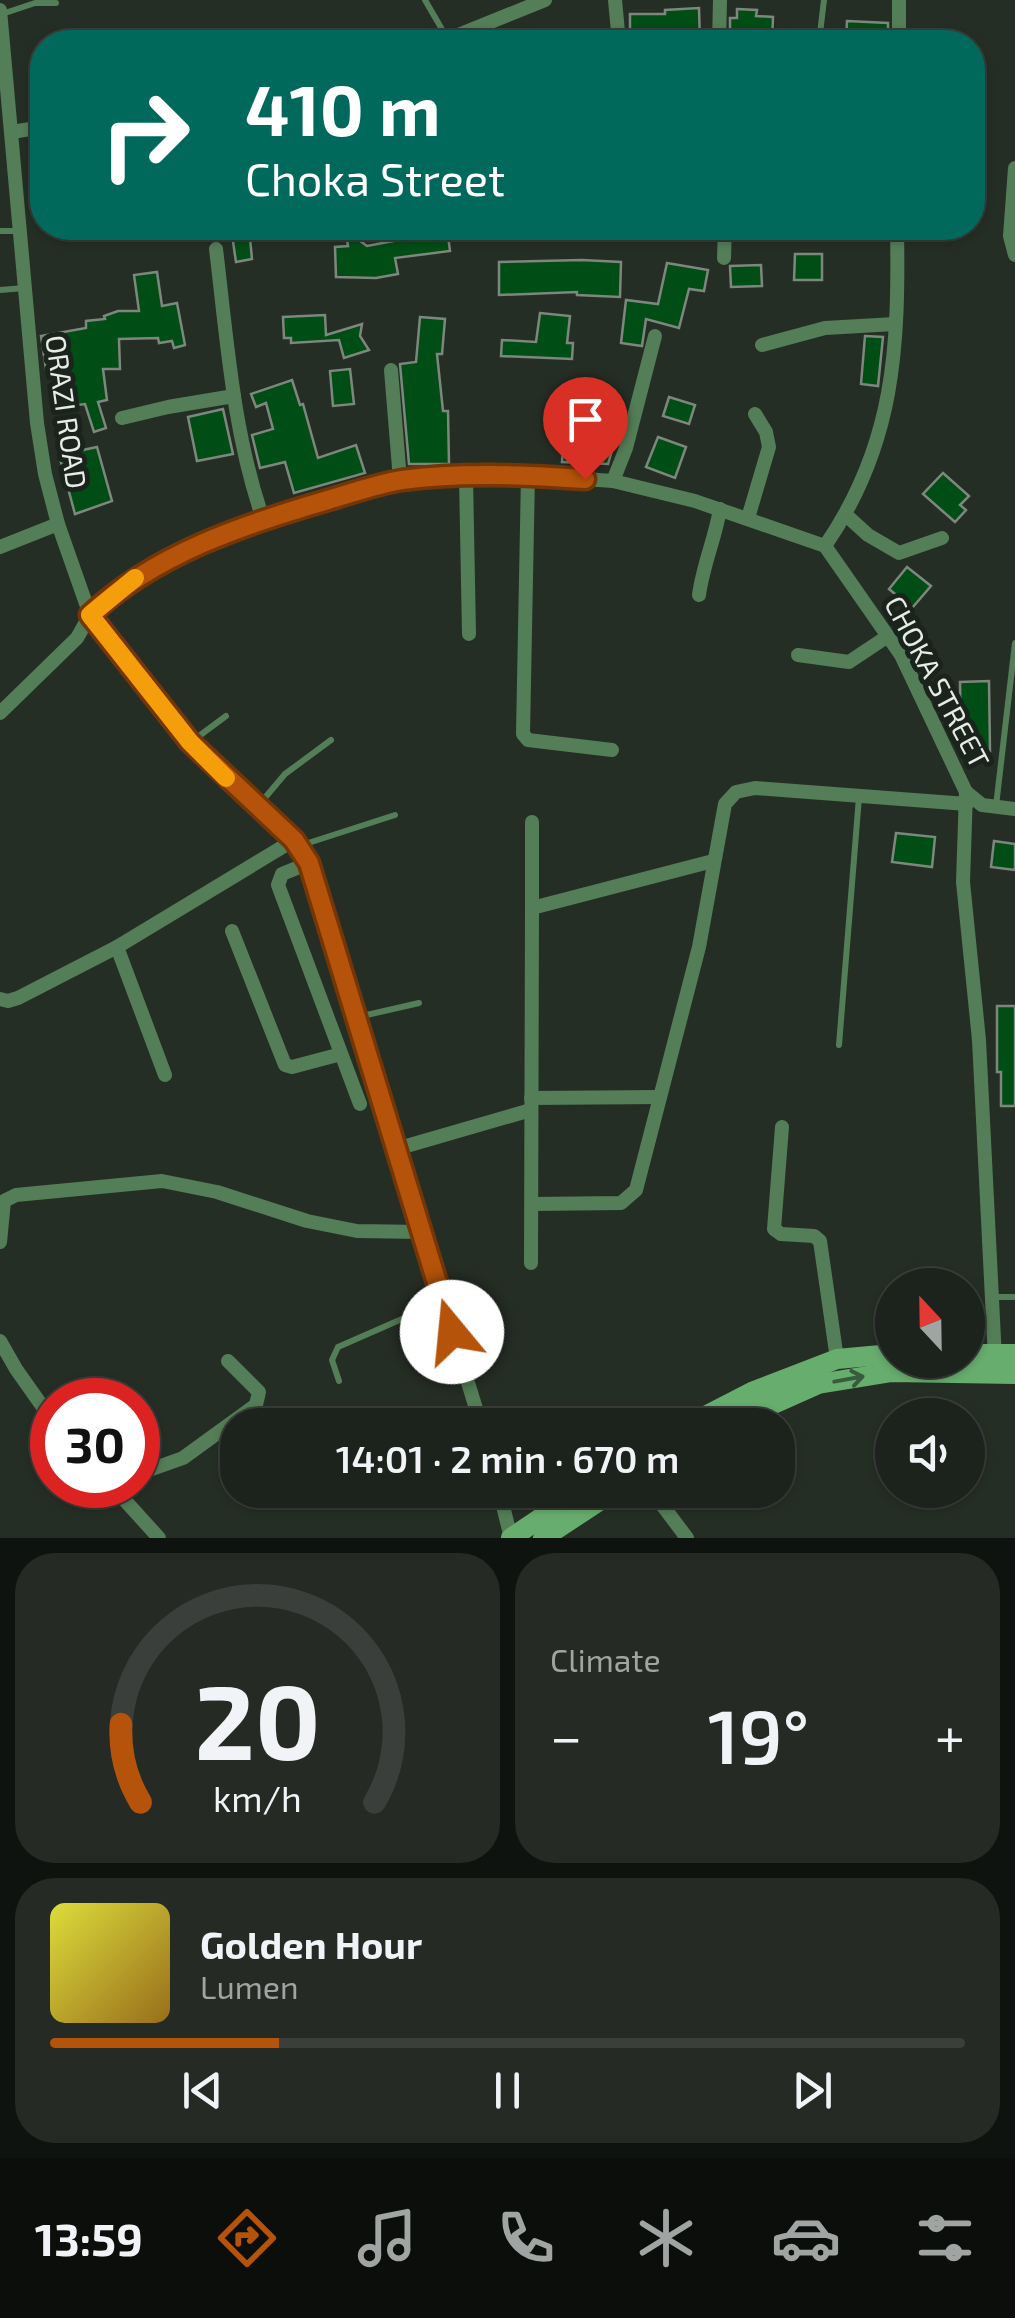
<!DOCTYPE html>
<meta charset="utf-8">
<style>
:root{--surface:#1c221c;--page:#252a25;--text:#f1f3f6;--muted:#a0a4a3;--line:#3a3f3b;--accent:#b45309}
body{margin:0;font-family:"Exo 2",sans-serif;background:var(--page);color:var(--text);height:100vh;display:flex;flex-direction:column;font-size:38px;white-space:nowrap}
*{box-sizing:border-box;margin:0}
p{font-size:32px;color:var(--muted)}
.icon{flex:none;width:55px;height:55px;fill:none;stroke:currentColor;stroke-width:2;stroke-linecap:round;stroke-linejoin:round}
.map{position:relative;height:1538px;overflow:hidden}
.sheet{display:flex;flex-direction:column;gap:15px;padding:15px;background:#0f130f;flex:1}
.sheet>*{flex:none}
.hud{position:absolute;left:30px;top:30px;width:955px;height:210px;border-radius:40px;box-shadow:0 2px 8px #0004,0 0 0 2px var(--line);background:#00695c;color:#fff;overflow:hidden}
.needle{width:65px;rotate:338deg}
.buttons{position:absolute;left:875px;top:1268px;display:grid;gap:20px}
.buttons a{display:grid;place-items:center;width:110px;height:110px;border-radius:50%;background:var(--surface);box-shadow:0 2px 8px #0004,0 0 0 2px var(--line);font-size:50px}
.speed{position:absolute;left:30px;top:1378px;display:flex;gap:20px;font-size:50px;font-weight:700;text-align:center}
.speed>*{display:grid;place-content:center;width:130px;height:130px;border-radius:50%;background:var(--surface);box-shadow:0 2px 8px #0004,0 0 0 2px var(--line);line-height:1}
.speed .limit{border:15px solid #d22;background:#fff;color:#111}
.pin{position:absolute;display:grid;place-items:center;width:85px;height:85px;color:#fff;margin:-102px -42px;border-radius:50% 50% 50% 0;rotate:-45deg;box-shadow:0 0 10px #0007}
.pin .icon{rotate:45deg}
.me{position:absolute;width:110px;margin:-55px;rotate:343deg;stroke-linejoin:round;filter:drop-shadow(0 0 8px #0008)}
.turn{display:flex;align-items:center;gap:35px;height:210px;padding:0 50px;font-size:45px}
.turn .icon{width:130px;height:130px;stroke-width:2.5}
.turn b{display:block;font-size:70px;line-height:85px}
.big{font-size:75px;font-weight:600;line-height:1.1}
.sheet .card{flex:1;display:flex;flex-direction:column;justify-content:center;gap:15px;min-width:0;padding:0 35px;border-radius:40px;background:var(--page)}
.sheet .dial{align-items:center;gap:0}
.dial svg{height:260px;overflow:visible;fill:none;stroke:var(--line);stroke-width:7;stroke-linecap:round;text-anchor:middle}
.dial text{fill:var(--text);stroke:none}
.song{display:flex;align-items:center;gap:30px}
.cover{width:120px;height:120px;border-radius:15px;background:linear-gradient(135deg,hsl(60 70% 55%),hsl(40 70% 35%))}
.played{height:10px;border-radius:5px;background:linear-gradient(90deg,var(--accent) 25%,var(--line) 25%)}
.keys{display:flex;justify-content:space-around;direction:ltr}
.heat{display:flex;justify-content:space-between;align-items:center;font-size:55px;direction:ltr}
.sheet .tiles{flex:1;display:grid;gap:15px;grid-template-columns:1fr 1fr}
.card:last-child{grid-column:span 2}
.trip{position:absolute;left:220px;top:1408px;width:575px;height:100px;border-radius:40px;background:var(--surface);box-shadow:0 2px 8px #0004,0 0 0 2px var(--line);font-weight:600;line-height:100px;text-align:center}
.tab-bar{display:flex;height:160px;justify-content:space-around;align-items:center;background:#0b0e0b;color:var(--muted)}
.tab-bar .icon{width:70px;height:70px}
.tab-bar .active{color:var(--accent)}
.tab-bar b{font-size:45px;color:var(--text)}
.map>svg:first-child{display:block}
</style>
<div class="map">
<svg width="1015" height="1538" viewBox="0 0 1015 1538">
<rect width="100%" height="100%" fill="#252e25"/>
<!-- building -->
<g fill="#004d15" stroke="#7d877d" stroke-width="2.5">
<polygon points="699,8 700,42 630,42 630,14 665,14 665,10"/>
<polygon points="737,9 757,10 756,16 773,17 772,42 730,42 730,18 737,18"/>
<polygon points="847,21 888,23 888,42 846,42"/>
<polygon points="231,228 249,228 252,259 236,262"/>
<polygon points="345,228 359,228 356,238 367,246 409,238 416,228 447,228 450,251 395,258 398,274 376,278 336,277 335,247 348,246"/>
<polygon points="795,254 822,254 822,280 794,280"/>
<polygon points="582,260 621,262 620,297 577,295 577,292 499,295 499,262"/>
<polygon points="667,263 708,270 704,291 689,289 679,328 646,319 642,346 621,343 626,300 658,304"/>
<polygon points="761,265 762,286 731,287 730,266"/>
<polygon points="157,272 162,306 177,303 185,345 174,348 172,341 159,343 158,338 119,339 120,369 103,369 107,400 98,402 106,428 94,432 85,404 61,407 56,367 46,369 41,336 86,328 86,321 105,319 104,316 118,311 139,311 134,275"/>
<polygon points="540,313 570,316 567,343 573,343 572,359 501,356 502,340 536,342"/>
<polygon points="325,315 326,335 362,324 360,336 369,350 344,358 339,340 291,343 291,338 284,338 283,317"/>
<polygon points="420,317 445,319 442,354 437,354 443,411 448,411 449,464 409,464 400,364 416,362"/>
<polygon points="865,336 883,337 878,386 861,384"/>
<polygon points="350,369 354,404 333,406 330,371"/>
<polygon points="292,380 300,405 303,404 318,458 356,445 365,473 294,493 285,462 260,468 252,435 273,429 266,403 256,407 251,394"/>
<polygon points="669,397 695,405 689,424 663,416"/>
<polygon points="223,409 233,454 197,461 188,417"/>
<polygon points="620,424 608,464 562,462 564,431 598,432 603,425"/>
<polygon points="658,437 686,447 675,478 646,467"/>
<polygon points="97,447 112,501 75,514 59,455"/>
<polygon points="943,473 969,496 960,505 966,510 955,522 923,494"/>
<polygon points="907,567 931,586 912,608 889,589"/>
<polygon points="989,681 990,751 961,744 960,682"/>
<polygon points="896,833 935,837 932,867 892,862"/>
<polygon points="994,841 1015,844 1015,870 991,867"/>
<polygon points="997,1006 1015,1006 1015,1106 1001,1106 1001,1072 997,1072"/>
</g>
<g fill="none" stroke-linecap="round" stroke-linejoin="round">
<!-- lane -->
<g stroke="#547e57" stroke-width="6">
<polyline points="425,0 447,38"/>
<polyline points="2,14 35,3 56,3"/>
<polyline points="819,42 824,0"/>
<polyline points="0,231 20,231"/>
<polyline points="0,290 25,288"/>
<polyline points="191,742 226,716"/>
<polyline points="258,806 285,774 331,740"/>
<polyline points="996,806 1015,643"/>
<polyline points="299,846 395,815"/>
<polyline points="358,1017 419,1003"/>
<polyline points="839,1045 859,797"/>
<polyline points="994,1297 1015,1297"/>
<polyline points="339,1381 332,1360 338,1347 443,1301"/>
</g>
<!-- street -->
<g stroke="#547e57" stroke-width="14">
<polyline points="615,0 619,42"/>
<polyline points="0,10 37,423 45,474 58,524 90,615 190,743 294,840 309,863 481,1425"/>
<polyline points="441,42 545,0"/>
<polyline points="719,42 720,0"/>
<polyline points="899,42 899,0"/>
<polyline points="12,132 42,127"/>
<polyline points="1015,168 1010,236 1015,255"/>
<polyline points="366,235 406,228"/>
<path d="M216,249C227,340 233,432 263,519"/>
<polyline points="724,258 725,228"/>
<polyline points="762,345 825,328 895,324"/>
<polyline points="391,370 400,480"/>
<polyline points="122,418 168,407 234,396"/>
<polyline points="528,475 523,734 528,740 612,750"/>
<polyline points="466,476 469,634"/>
<polyline points="613,481 626,448 655,336"/>
<polyline points="846,515 868,535 899,553 942,538"/>
<polyline points="748,518 769,447 766,432 755,414"/>
<path d="M825,546C895,444 899,347 897,228"/>
<polyline points="0,547 58,524"/>
<path d="M699,595C703,565 715,539 720,509"/>
<polyline points="798,655 849,662 888,636"/>
<polyline points="0,713 77,638 90,615 136,577 263,519 400,480 528,475 613,481 695,501 825,546 901,655 966,792 963,882 979,1040 995,1359"/>
<polyline points="966,792 982,805 1015,809"/>
<polyline points="309,863 282,874 278,885 360,1104"/>
<polyline points="532,908 532,822"/>
<polyline points="232,931 285,1065 292,1067 341,1054"/>
<polyline points="117,947 165,1075"/>
<polyline points="0,999 8,1001 18,998 117,947 294,840"/>
<polyline points="531,1098 660,1097"/>
<polyline points="782,1127 774,1229 781,1234 814,1236 820,1241 837,1359"/>
<polyline points="396,1149 531,1110"/>
<polyline points="532,1204 621,1203 636,1190 699,947 725,804 736,792 755,788 967,804"/>
<polyline points="0,1242 4,1201 16,1195 162,1181 217,1192 307,1221 357,1231 422,1232"/>
<polyline points="531,1263 532,908 713,861"/>
<polyline points="0,1341 16,1369 52,1420"/>
<polyline points="138,1474 183,1458 256,1405 259,1392 228,1361"/>
<polyline points="111,1485 159,1538"/>
<polyline points="499,1490 511,1538"/>
<polyline points="651,1490 687,1538"/>
</g>
<!-- secondary -->
<g stroke="#67ad6e" stroke-width="20">
<polyline points="968,1354 1015,1354"/>
<polyline points="688,1425 754,1391 837,1359 892,1354"/>
<polyline points="726,1425 818,1384 892,1372 1015,1374"/>
<polyline points="511,1538 582,1490"/>
<polyline points="543,1538 616,1490"/>
</g>
</g>
<!-- one-way arrows -->
<defs><path id="oneway-shaft" d="M-6 0H5M1.5-3L5.5 0L1.5 3" fill="none" stroke-width="1.6" stroke-linecap="round" stroke-linejoin="round" transform="scale(2.5)"/></defs>
<use stroke="#395b3d" href="#oneway-shaft" transform="translate(849 1379) rotate(-10)"/>
<g fill="none" stroke-linecap="round" stroke-linejoin="round">
<!-- route casing -->
<g stroke="#753606" stroke-width="25">
<path id="route" d="M452,1332L309,863L294,840L190,742L90,615C154,554 245,524 328,500C352,493 377,484 402,480C462,472 524,475 585,479"/>
</g>
<!-- route -->
<use href="#route" stroke="#b45309" stroke-width="18"/>
<!-- slow -->
<polyline stroke="#f59e0b" stroke-width="18" points="135,578 90,615 190,742 226,778"/>
</g>
<g text-anchor="middle" stroke-width="10" stroke-linejoin="round" paint-order="stroke">
<!-- street labels -->
<g font-size="28" fill="#e6ece6" stroke="#1b241c">
<text transform="translate(66 412) rotate(82)" y="10">ORAZI ROAD</text>
<text transform="translate(937 682) rotate(62)" y="10">CHOKA STREET</text>
</g>
</g>
</svg>
<div class="buttons">
<a><svg class="needle" viewBox="-14 -14 28 28"><path d="M0-13l5 13h-10z" fill="#e53935"/><path d="M0 13l5-13h-10z" fill="#a0a4a3"/></svg></a>
<a><svg class="icon" aria-label="sound" viewBox="0 0 24 24"><path d="M4 9h4l5-4v14l-5-4H4zM17 9q2 3 0 6"/></svg></a>
</div>
<div class="speed"><div class="limit">30</div></div>
<div class="pin" style="left:585px;top:479px;background:#d93025"><svg class="icon" aria-label="arrive" viewBox="0 0 24 24"><path d="M6 21V4h12l-3 4 3 4H6"/></svg></div>
<svg class="me" style="left:452px;top:1332px" viewBox="-20 -20 40 40"><circle r="19" fill="#fff"/><path d="M0-13L10 11 0 6-10 11z" fill="#b45309"/></svg>
<div class="trip">14:01 · 2 min · 670 m</div>
<div class="hud">
<div class="turn"><svg class="icon" aria-label="right" viewBox="0 0 24 24"><path d="M7 20v-9h11M14 6l5 5-5 5"/></svg><div><b>410 m</b>Choka Street</div></div>
</div>
</div>
<section class="sheet">
<div class="tiles">
<div class="card dial"><svg viewBox="0 0 100 80">
<path d="M14 69A42 42 0 1 1 86 69"/>
<path d="M14 69A42 42 0 0 1 8 45" stroke="#b45309"/>
<text x="50" y="56" font-size="32" font-weight="700">20</text>
<text x="50" y="72" font-size="11">km/h</text>
</svg></div>
<div class="card"><p>Climate</p>
<div class="heat"><a>−</a><b class="big">19°</b><a>+</a></div>
</div>
<div class="card">
<div class="song"><i class="cover"></i><div><b>Golden Hour</b><p>Lumen</p></div></div>
<div class="played"></div>
<div class="keys"><svg class="icon" aria-label="previous" viewBox="0 0 24 24"><path d="M18 5L8 12l10 7zM5 5v14"/></svg><svg class="icon" aria-label="pause" viewBox="0 0 24 24"><path d="M8 5v14M16 5v14"/></svg><svg class="icon" aria-label="next" viewBox="0 0 24 24"><path d="M6 5l10 7-10 7zM19 5v14"/></svg></div>
</div>
</div>
</section>
<nav class="tab-bar">
<b>13:59</b>
<svg class="icon active" aria-label="directions" viewBox="0 0 24 24"><path d="M12 3l9 9-9 9-9-9zM9 14v-3h6M13 9l2 2-2 2"/></svg>
<svg class="icon" aria-label="music" viewBox="0 0 24 24"><path d="M9 18V5l10-2v13"/><circle cx="6" cy="18" r="3"/><circle cx="16" cy="16" r="3"/></svg>
<svg class="icon" aria-label="phone" viewBox="0 0 24 24"><path d="M5 4h4l2 5-3 2q2 4 5 5l2-3 5 2v4C11 20 4 13 5 4z"/></svg>
<svg class="icon" aria-label="climate" viewBox="0 0 24 24"><path d="M12 3v18M4 7l16 10M4 17L20 7"/></svg>
<svg class="icon" aria-label="car" viewBox="0 0 24 24"><path d="M5 17H2v-5l4-1 3-4h7l3 4 3 1v5h-3M9 17h6M6 11h13"/><circle cx="7" cy="17" r="2"/><circle cx="17" cy="17" r="2"/></svg>
<svg class="icon" aria-label="filters" viewBox="0 0 24 24"><path d="M4 7h16M4 17h16"/><circle cx="9" cy="7" r="2"/><circle cx="15" cy="17" r="2"/></svg>
</nav>
